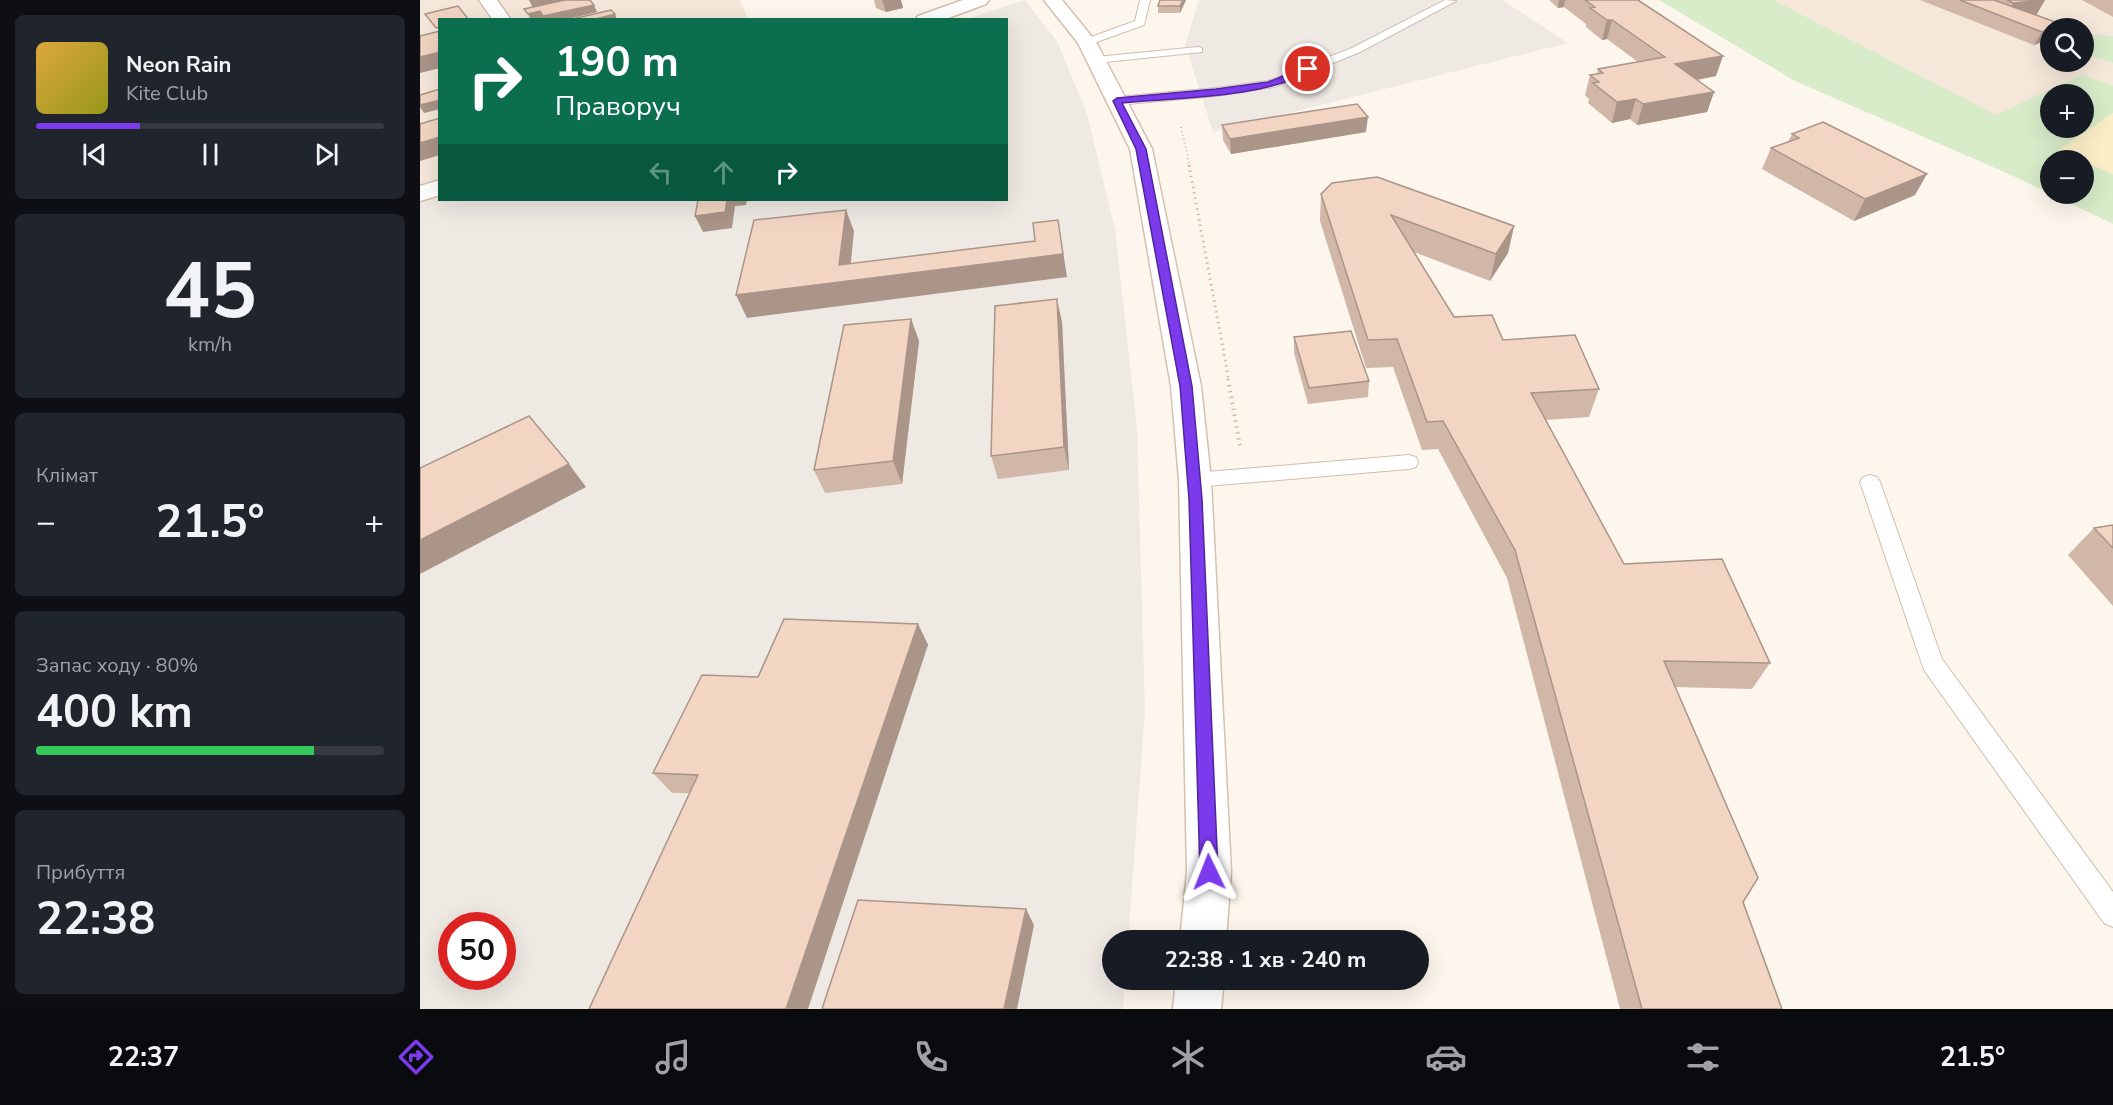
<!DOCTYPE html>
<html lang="uk">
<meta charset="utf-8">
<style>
:root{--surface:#171b24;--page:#20242c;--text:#f1f3f6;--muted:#9ea1a6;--line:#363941;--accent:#7c3aed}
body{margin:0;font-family:"Nunito Sans",sans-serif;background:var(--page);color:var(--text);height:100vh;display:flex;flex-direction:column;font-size:22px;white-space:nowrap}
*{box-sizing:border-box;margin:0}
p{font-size:20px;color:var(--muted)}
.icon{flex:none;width:33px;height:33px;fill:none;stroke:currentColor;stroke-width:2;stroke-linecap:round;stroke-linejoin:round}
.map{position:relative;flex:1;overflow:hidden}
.side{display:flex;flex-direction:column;gap:15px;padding:15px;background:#0d0f14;width:420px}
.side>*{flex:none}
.hud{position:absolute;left:18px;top:18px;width:570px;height:183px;border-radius:0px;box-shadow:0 6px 24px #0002;background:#0b6e4f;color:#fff;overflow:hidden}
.buttons{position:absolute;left:1620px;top:18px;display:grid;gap:12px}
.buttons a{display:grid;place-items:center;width:54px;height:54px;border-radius:50%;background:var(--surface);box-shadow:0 6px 24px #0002;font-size:30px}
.speed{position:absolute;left:18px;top:912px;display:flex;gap:12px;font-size:30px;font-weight:700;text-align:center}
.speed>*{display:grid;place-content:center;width:78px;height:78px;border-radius:50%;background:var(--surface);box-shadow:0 6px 24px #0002;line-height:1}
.speed .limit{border:9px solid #d22;background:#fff;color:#111}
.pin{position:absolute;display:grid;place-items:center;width:51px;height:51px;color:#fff;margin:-26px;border:3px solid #fff;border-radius:50%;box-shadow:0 2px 6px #0007}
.me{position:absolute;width:66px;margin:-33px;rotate:358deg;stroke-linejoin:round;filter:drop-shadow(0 0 4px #0008)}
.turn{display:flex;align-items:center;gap:21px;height:126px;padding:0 18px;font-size:27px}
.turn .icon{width:78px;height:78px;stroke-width:2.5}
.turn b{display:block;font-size:42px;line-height:51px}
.lanes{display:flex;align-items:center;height:57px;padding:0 18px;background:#0003;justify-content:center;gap:30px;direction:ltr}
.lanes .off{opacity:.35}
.big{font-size:45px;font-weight:700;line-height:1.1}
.side .tile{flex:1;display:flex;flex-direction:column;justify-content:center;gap:9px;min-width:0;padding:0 21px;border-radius:9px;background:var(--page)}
.side .dial{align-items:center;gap:0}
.dial b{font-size:78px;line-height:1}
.song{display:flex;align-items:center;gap:18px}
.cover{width:72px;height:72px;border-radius:9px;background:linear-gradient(135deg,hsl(40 70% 55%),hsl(60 70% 35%))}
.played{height:6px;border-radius:3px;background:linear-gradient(90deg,var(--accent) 30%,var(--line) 30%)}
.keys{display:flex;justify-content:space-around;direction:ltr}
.heat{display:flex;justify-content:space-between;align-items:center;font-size:33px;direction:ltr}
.charge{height:9px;border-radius:4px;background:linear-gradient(90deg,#34c759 80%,var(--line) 0)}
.trip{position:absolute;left:682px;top:930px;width:327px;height:60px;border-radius:30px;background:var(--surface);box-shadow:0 6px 24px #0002;font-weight:700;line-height:60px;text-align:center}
.tab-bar{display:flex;height:96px;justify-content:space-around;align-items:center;background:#090b0e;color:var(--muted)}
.tab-bar .icon{width:42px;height:42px}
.tab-bar .active{color:var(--accent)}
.tab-bar b{font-size:27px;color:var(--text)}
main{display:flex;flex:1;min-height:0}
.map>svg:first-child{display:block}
</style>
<main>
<section class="side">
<div class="tile">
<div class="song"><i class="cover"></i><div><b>Neon Rain</b><p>Kite Club</p></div></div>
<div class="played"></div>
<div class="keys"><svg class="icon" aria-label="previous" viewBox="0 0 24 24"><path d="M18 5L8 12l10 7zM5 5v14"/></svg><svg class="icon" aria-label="pause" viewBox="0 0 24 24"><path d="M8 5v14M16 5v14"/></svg><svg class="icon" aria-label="next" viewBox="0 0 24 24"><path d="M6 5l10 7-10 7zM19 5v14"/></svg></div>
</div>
<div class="tile dial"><b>45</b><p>km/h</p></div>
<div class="tile"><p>Клімат</p>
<div class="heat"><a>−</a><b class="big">21.5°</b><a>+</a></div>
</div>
<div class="tile"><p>Запас ходу · 80%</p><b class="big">400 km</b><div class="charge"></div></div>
<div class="tile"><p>Прибуття</p><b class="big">22:38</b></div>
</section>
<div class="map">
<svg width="1693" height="1009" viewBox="0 0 1693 1009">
<rect width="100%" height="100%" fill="#fdf6ec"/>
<!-- residential -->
<g fill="#f5e8da" fill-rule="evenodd">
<polygon points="0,0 320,0 328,19 20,20 19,198 0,204"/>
<path d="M1278,0H1693V139L1623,153ZM1630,28H1664V62H1630ZM1630,94H1664V128H1630Z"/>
</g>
<!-- industrial -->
<g fill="#efe9e4" fill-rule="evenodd">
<path d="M605,0L637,41L667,114L695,229L717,428L725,712L708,940H693V980H705L703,1009H0V204L19,198L20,200H586V20L548,19ZM32,926H82V976H32Z"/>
<polygon points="779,0 1082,0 1148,43 793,132 765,45"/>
</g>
<!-- green -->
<g fill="#d8ecc9" fill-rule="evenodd">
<path d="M1239,0H1353L1576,115L1661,75L1693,86V113L1639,150L1663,160H1630V194H1664V161L1693,174V224L1589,174L1375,81ZM1630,94H1664V128H1630Z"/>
<polygon points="1664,34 1693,36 1693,63 1664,54"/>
</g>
<!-- sand -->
<polygon fill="#fcefc7" points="1693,113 1693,174 1639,150"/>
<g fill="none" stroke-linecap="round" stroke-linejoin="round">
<!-- service casing -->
<g stroke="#d1beb0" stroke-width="2">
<g id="service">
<polygon points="720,0 730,0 724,25 671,44 663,44 663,40 715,21"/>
<polygon points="1025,0 1036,1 940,52 854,87 796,96 697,105 691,101 697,97 796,88 848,81 932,48"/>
<polygon points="778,47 782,48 782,52 676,63 670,60 676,57"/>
<polygon points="989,455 996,457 998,462 996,467 989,469 775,487 768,485 765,480 768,475 775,473"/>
<polygon points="1450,475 1457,477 1460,482 1522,659 1693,892 1693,927 1684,923 1504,670 1440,482 1443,477"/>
</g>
</g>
<!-- minor casing -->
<g stroke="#d1beb0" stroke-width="3">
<g id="minor">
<polygon points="59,0 77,0 91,20 73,20"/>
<polygon points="543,0 569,0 566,4 523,20 495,20 498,16"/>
<polygon points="20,180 20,195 0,201 0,186"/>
</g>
</g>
<!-- secondary casing -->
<g stroke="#d6c0b0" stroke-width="3">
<g id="secondary">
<polygon points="624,0 642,0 676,42 732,149 781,386 791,480 811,872 806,940 760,940 767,872 759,480 751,386 710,149 658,43"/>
<polygon points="756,980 804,980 801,1009 753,1009"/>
</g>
</g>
<!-- path-far2 -->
<polyline stroke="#d9b8a5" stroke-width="2" stroke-dasharray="1 3" stroke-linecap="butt" points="761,127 770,167"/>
<!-- path-far1 -->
<polyline stroke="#d9b8a5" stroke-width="3" stroke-dasharray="1.5 4" stroke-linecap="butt" points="769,165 809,381"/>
<!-- path -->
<polyline stroke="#d9b8a5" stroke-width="4" stroke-dasharray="1.5 4.5" stroke-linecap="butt" points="808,379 820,446"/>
<!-- service -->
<use href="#service" fill="#fff" fill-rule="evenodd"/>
<!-- minor -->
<use href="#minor" fill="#fff" fill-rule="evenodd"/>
<!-- secondary -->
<use href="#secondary" fill="#fff" fill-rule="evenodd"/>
</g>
<!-- wall -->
<g fill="#d1b7a8">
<polygon points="454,0 481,0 483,8 466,12 456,8"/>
<polygon points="740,0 766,0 760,13 738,13 738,6"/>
<polygon points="1129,0 1218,0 1296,76 1277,80 1294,92 1287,112 1217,125 1210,119 1192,123 1168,103 1169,99 1165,95 1170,75 1177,74 1178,69 1218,62 1187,39 1182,40 1166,27 1166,24 1144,7 1138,8"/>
<polygon points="1500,0 1624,0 1617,14 1613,14 1641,24 1638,28 1630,28 1630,39 1614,45"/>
<polygon points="1662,0 1693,0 1693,17"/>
<polygon points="802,125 946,132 811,154 803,140"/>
<polygon points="1372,134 1495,195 1434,221 1342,169 1351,148 1368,142"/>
<polygon points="901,194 1094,226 1088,253 1070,281 994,252 1034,317 1083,340 1179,389 1169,417 1125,420 1204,564 1350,663 1332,689 1255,687 1323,902 1362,1009 1200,1009 1087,578 1018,449 1002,450 973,367 946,368 900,221"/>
<polygon points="491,319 499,341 482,484 405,493 394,470"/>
<polygon points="642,322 649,470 578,479 571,456"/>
<polygon points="874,337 949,381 948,397 888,404 874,353"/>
<polygon points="1693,525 1693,606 1648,555 1674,528"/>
<polygon points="498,624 508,645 270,793 252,793 233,773 338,677"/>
</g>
<!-- shaded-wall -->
<g fill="#aa9588">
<polygon points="109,0 145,0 113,8"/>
<polygon points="462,0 481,0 483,8 466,12"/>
<polygon points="763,0 766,0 760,13 760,6"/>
<polygon points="1139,0 1145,0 1144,7 1138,8"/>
<polygon points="1625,0 1617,14 1586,17 1593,3"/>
<polygon points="174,5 177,12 144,20 125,20 123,16"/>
<polygon points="120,11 124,18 111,20 108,14"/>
<polygon points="195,14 197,20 172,20"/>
<polygon points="1187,20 1192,20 1187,39 1182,40"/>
<polygon points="1641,24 1638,28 1630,28 1630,39 1614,45 1622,32"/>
<polygon points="20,52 20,68 0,73 0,57"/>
<polygon points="1303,56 1296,76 1249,85 1255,64"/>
<polygon points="1294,92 1287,112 1217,125 1223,104"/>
<polygon points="1216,99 1210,119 1192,123 1197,102"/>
<polygon points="20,100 20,109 4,113 0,107 0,105"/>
<polygon points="948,117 946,132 811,154 810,139"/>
<polygon points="20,137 20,155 0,161 0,143"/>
<polygon points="1507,174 1495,195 1434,221 1445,199"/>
<polygon points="307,200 327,200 326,205 315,206 312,228 283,232 275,216"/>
<polygon points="426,210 434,231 429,281 643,254 638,220 647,277 327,318 316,295 419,265"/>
<polygon points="1094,226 1088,253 1070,281 1076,254"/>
<polygon points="637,299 642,322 649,470 644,447"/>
<polygon points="491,319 499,341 482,484 473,461"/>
<polygon points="149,464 166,487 0,574 0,540"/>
<polygon points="498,624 508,645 388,1009 366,1009"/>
<polygon points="606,909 614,925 597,1009 584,1009"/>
</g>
<!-- building -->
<g fill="#f3d5c3" stroke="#aa9588" stroke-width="1.5">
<polygon points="145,0 170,0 174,5 123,16 120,11 108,14 104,9"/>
<polygon points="740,0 763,0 760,6 738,6"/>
<polygon points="1165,0 1218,0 1303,56 1255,64 1294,92 1223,104 1216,99 1197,102 1173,83 1179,82 1170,75 1183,73 1178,69 1245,57 1192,20 1187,20 1170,8 1175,7"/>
<polygon points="1540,0 1574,0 1641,24 1622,32"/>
<polygon points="1587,0 1625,0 1593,3"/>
<polygon points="38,6 49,20 20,20 20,27 16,28 5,14"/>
<polygon points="191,10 195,14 172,20 148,20"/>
<polygon points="20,31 20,52 0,57 0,36"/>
<polygon points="20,89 20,100 0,105 0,95"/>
<polygon points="937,104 948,117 810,139 802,125"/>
<polygon points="20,118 20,137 0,143 0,124"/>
<polygon points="1403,122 1507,174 1445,199 1351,148 1379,138 1372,134"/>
<polygon points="957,177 1094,226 1076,254 971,215 1034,317 1072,315 1083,340 1155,335 1179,389 1111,393 1204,564 1302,559 1350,663 1244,661 1338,878 1323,902 1362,1009 1222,1009 1095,550 1023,421 1007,422 977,339 948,340 901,194 912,183"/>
<polygon points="278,200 307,200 305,212 275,216"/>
<polygon points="426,210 419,265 615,241 613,223 638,220 643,254 316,295 334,220"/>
<polygon points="637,299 644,447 571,456 575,306"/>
<polygon points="491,319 473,461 394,470 424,325"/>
<polygon points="931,331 949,381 889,388 874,337"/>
<polygon points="109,416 149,464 0,540 0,468"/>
<polygon points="1693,525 1693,548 1674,528"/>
<polygon points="364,619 498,624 366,1009 169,1009 278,775 233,773 282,675 338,677"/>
<polygon points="438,900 606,909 584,1009 402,1009"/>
</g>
<!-- route -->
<path fill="#7c3aed" stroke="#51269a" stroke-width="1.5" d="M885,67L892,69C853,98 752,98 702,103L726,149L772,386L782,499L798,872L796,879L789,881L783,879L780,872L769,499L760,386L716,149L693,101L697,98L796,89L848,82Z"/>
</svg>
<div class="buttons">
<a><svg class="icon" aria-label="search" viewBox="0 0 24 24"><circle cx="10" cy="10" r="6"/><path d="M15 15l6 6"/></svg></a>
<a>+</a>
<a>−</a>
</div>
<div class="speed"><div class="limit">50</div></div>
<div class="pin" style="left:888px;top:69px;background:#d93025"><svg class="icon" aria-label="arrive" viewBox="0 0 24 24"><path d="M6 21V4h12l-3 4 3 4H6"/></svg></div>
<svg class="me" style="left:789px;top:872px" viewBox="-20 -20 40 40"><path d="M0-17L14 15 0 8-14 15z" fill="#7c3aed" stroke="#fff" stroke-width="4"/></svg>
<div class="trip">22:38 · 1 хв · 240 m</div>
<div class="hud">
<div class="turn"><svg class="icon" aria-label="right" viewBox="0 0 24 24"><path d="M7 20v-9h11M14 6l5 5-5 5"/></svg><div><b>190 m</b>Праворуч</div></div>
<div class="lanes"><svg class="icon off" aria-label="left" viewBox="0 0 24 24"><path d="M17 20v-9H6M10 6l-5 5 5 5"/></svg><svg class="icon off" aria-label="ahead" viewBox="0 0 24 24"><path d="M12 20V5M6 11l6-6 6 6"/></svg><svg class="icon" aria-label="right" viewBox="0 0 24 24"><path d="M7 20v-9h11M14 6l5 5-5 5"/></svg></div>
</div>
</div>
</main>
<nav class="tab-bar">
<b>22:37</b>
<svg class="icon active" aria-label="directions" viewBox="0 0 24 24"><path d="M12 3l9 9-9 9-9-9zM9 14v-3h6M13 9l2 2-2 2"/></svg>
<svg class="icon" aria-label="music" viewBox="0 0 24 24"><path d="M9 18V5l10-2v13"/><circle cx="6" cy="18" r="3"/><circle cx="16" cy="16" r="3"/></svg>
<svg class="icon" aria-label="phone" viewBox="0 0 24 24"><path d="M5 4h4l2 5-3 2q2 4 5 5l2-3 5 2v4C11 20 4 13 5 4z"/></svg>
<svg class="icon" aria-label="climate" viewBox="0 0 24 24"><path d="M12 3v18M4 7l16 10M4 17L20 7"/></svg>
<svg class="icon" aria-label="car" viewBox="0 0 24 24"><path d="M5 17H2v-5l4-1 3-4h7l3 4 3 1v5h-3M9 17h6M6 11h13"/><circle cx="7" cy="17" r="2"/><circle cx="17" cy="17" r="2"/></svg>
<svg class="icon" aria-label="filters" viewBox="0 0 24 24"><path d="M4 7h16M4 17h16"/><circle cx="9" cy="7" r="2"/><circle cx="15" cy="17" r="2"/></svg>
<b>21.5°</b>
</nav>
